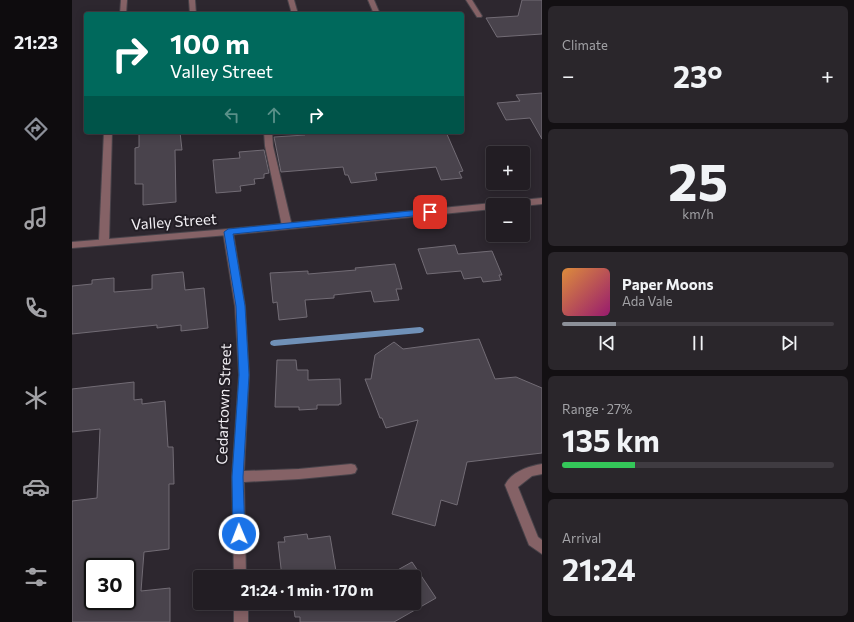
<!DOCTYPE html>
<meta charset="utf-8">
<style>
:root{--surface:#221d23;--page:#2a262b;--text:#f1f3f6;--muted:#a2a2a6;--line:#3f3b41;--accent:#8c9099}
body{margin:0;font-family:Commissioner,sans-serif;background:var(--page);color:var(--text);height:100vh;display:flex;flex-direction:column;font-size:15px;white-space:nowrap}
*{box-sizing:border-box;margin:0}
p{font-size:13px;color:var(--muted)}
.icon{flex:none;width:22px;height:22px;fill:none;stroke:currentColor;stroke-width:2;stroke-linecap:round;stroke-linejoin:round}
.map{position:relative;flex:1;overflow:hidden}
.panel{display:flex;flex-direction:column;gap:6px;padding:6px;background:#131013;width:312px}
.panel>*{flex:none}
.banner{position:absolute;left:12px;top:12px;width:380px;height:122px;border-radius:4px;box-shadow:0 2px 10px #0003,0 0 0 1px var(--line);background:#00695c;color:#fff;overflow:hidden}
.buttons{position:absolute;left:414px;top:146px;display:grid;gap:8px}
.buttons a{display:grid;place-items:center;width:44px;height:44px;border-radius:4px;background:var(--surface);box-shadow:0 2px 10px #0003,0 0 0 1px var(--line);font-size:20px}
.speed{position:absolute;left:12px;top:558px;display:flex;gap:8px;font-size:20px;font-weight:700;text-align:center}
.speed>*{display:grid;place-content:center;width:52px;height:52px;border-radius:50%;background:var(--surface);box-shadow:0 2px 10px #0003,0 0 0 1px var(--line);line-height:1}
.speed .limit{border:2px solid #111;border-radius:6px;background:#fff;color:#111}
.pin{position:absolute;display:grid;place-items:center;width:34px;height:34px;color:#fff;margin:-17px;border-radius:8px;box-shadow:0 2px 6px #0006}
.me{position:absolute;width:44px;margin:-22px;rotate:359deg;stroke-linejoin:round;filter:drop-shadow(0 0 3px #0008)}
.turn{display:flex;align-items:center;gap:14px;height:84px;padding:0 20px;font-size:18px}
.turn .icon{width:52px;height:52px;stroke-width:2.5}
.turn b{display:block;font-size:28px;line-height:34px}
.lanes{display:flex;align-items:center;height:38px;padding:0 20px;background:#0003;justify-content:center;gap:20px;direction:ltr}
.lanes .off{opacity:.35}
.big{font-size:30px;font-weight:700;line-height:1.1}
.panel .widget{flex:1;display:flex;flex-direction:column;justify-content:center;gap:6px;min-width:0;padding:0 14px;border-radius:6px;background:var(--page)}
.panel .dial{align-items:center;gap:0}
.dial b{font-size:52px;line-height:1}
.song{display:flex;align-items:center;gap:12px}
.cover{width:48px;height:48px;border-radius:6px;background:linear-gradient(135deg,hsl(30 70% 55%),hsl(320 70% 35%))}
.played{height:4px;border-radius:2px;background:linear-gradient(90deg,var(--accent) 20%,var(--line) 20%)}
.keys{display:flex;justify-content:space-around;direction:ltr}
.heat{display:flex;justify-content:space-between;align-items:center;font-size:22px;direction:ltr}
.charge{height:6px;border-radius:3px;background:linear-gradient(90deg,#34c759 27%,var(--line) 0)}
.trip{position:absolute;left:121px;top:570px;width:228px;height:40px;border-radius:4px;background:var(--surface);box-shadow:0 2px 10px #0003,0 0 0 1px var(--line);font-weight:700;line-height:40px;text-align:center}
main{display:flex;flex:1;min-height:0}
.tabs{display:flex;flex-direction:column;width:72px;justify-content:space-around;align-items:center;background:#0e0c0e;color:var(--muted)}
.tabs .icon{width:28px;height:28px}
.tabs .selected{color:var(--accent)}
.tabs b{font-size:18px;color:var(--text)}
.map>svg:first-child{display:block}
</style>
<main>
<nav class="tabs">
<b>21:23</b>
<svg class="icon selected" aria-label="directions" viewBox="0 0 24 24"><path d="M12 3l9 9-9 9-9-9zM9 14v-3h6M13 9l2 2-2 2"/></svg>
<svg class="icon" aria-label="music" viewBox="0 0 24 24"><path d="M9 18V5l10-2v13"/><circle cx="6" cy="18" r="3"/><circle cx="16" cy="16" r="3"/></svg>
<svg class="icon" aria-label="phone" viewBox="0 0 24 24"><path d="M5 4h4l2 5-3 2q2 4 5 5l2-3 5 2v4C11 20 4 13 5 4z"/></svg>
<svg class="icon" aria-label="climate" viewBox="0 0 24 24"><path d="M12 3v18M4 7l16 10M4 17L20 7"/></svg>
<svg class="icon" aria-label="car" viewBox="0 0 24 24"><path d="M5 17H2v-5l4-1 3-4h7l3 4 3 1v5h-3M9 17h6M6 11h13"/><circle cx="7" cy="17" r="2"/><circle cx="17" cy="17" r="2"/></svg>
<svg class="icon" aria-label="filters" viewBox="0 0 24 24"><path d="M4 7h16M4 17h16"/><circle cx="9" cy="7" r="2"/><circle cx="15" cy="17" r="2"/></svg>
</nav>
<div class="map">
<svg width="470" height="622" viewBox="0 0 470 622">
<rect width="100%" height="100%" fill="#2d272f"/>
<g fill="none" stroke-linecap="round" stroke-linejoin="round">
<!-- stream -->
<polygon fill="#7091b8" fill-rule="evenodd" points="348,327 351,328 352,330 351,332 348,333 202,346 199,345 198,343 199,341 202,340"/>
</g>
<!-- building -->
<g fill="#49434c" stroke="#726c75" fill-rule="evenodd">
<polygon points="450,0 470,0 470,34 425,37 414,18 446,16"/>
<polygon points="470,93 470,139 458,118 434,120 425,103 448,101 444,95"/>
<polygon points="67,132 108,132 110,150 103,150 104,202 71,205 71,184 63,184 63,148 67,147"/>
<polygon points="232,132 374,132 391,171 387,172 390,178 369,180 364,167 303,173 305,180 279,183 276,175 273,175 271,167 209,172 202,137 233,135"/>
<polygon points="192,150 197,173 192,174 192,178 182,179 183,184 168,186 169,191 144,193 141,160 168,158 167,152"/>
<polygon points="383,245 386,254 420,251 430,275 427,275 429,280 411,282 409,277 392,279 389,271 355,274 346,249"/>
<polygon points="323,264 330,289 324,289 327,300 302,302 299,291 262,295 262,298 233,300 235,317 207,320 205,302 201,303 198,273 236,271 236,274 284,270 283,268"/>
<polygon points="111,272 113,290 132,288 136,328 109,331 109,325 85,328 85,325 0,334 0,286 20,284 20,280 42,278 42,292 80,289 80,275"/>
<polygon points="407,339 423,379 444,377 470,388 470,453 395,462 385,505 369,500 363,526 320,514 346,420 314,428 310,418 308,418 293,379 299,379 303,355 322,342 331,349"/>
<polygon points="205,360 224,360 225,370 236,370 236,380 268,379 269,404 267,404 267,405 245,405 245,409 227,410 227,407 203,407"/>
<path d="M62,382V400L70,399V404L93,401L96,447H101L102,484H97V549L72,552L69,591L98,588V622H0V501L25,498L28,429L0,432V389ZM21,567H55V601H21Z"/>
<polygon points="235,534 236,539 258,536 265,577 210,577 206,542 213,542 212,537"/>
<polygon points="340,562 364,598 322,622 228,622 228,617 223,617 221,603 342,603 342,577 313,577"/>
</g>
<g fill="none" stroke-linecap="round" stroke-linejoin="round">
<!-- service casing -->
<g stroke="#48434a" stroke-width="2">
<g id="service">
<polygon points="49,0 55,0 54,14 48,14"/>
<polygon points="216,0 222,0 226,14 220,14"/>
<polygon points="296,0 302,0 308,14 302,14"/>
<polygon points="394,0 400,0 410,16 409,17 405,17"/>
<polygon points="192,132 200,132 201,146 220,226 215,229 210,226 193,146"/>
<path d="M470,464V474L460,476L446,487L466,537L470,540V554L457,545L433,485C439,472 457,466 470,464Z"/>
</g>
</g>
<!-- minor casing -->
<g stroke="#48434a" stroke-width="2">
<g id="minor">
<polygon points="117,0 123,0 124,14 118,14"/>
<polygon points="32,132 40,132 37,241 32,244 27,241"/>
<polygon points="156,229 161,232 173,306 177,375 172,471 227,469 279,464 283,465 285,469 283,473 279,474 227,479 172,482 174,577 162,577 160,477 167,375 163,306 151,232"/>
<rect x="162" y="603" width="14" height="19"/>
</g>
</g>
<!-- tertiary casing -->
<g stroke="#48434a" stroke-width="2">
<polygon id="tertiary" points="470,198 470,204 451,206 421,205 421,209 156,235 0,248 0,242 156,229"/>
</g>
<!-- service -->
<use href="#service" fill="#856266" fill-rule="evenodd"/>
<!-- minor -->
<use href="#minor" fill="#856266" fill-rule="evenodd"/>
<!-- tertiary -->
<use href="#tertiary" fill="#856266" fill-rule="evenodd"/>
</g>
<!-- route -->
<polygon fill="#1a73e8" stroke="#114b97" points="358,209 361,210 361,214 161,234 173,306 177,375 171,477 173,534 171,538 167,539 163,538 161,534 160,477 167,375 164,306 152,232 156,229"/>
<g text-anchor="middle" stroke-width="4" stroke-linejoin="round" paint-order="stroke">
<!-- street labels -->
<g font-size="15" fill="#f1eef3" stroke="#231e25">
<text transform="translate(102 222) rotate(-4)" y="5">Valley Street</text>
<text transform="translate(152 404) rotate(-88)" y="5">Cedartown Street</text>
</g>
</g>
</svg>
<div class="buttons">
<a>+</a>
<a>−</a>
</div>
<div class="speed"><div class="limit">30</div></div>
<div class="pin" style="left:358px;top:212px;background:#d93025"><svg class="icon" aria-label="arrive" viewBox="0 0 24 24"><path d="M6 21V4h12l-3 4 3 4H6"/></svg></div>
<svg class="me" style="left:167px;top:534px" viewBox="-20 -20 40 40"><circle r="17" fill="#1a73e8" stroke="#fff" stroke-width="3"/><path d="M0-11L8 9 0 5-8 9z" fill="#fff"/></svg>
<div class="trip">21:24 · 1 min · 170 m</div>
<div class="banner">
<div class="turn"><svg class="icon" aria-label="right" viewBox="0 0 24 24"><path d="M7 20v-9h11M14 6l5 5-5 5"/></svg><div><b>100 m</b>Valley Street</div></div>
<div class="lanes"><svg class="icon off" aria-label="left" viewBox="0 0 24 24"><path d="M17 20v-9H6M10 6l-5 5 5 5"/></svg><svg class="icon off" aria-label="ahead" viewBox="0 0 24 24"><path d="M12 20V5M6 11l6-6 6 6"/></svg><svg class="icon" aria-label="right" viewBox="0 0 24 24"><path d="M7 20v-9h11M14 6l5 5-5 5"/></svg></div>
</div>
</div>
<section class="panel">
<div class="widget"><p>Climate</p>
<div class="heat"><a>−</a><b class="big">23°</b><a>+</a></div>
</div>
<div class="widget dial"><b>25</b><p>km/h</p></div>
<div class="widget">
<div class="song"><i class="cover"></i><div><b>Paper Moons</b><p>Ada Vale</p></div></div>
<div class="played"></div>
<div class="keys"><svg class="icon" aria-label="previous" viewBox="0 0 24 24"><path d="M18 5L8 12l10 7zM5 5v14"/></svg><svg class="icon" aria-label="pause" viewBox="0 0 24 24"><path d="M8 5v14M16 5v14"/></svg><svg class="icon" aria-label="next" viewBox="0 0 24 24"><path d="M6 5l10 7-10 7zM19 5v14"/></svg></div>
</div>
<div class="widget"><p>Range · 27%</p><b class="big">135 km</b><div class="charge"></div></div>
<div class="widget"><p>Arrival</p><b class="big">21:24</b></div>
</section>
</main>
